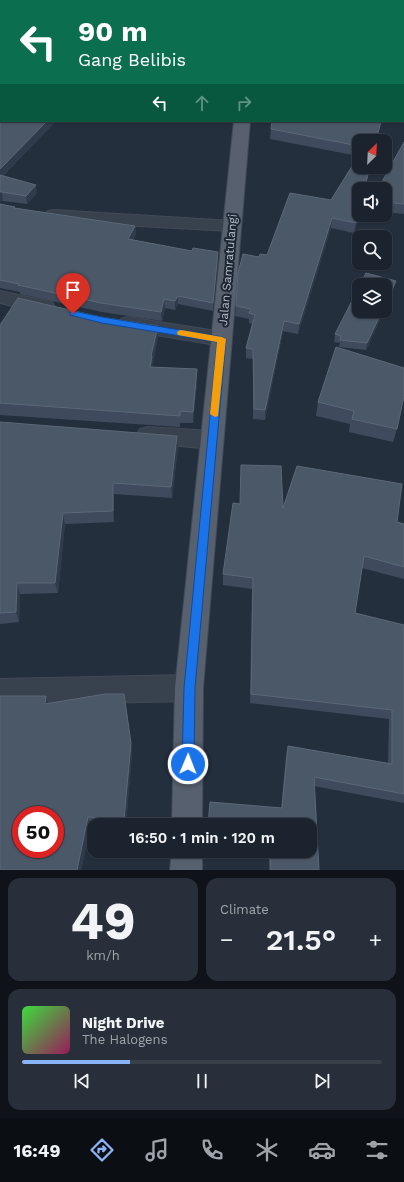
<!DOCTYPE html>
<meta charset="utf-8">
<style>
:root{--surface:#1b232e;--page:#282f3a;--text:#f1f3f6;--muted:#a0a4aa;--line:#39404a;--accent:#8ab4f8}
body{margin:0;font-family:"Work Sans",sans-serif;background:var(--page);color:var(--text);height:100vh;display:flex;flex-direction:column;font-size:15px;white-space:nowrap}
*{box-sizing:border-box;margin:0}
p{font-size:13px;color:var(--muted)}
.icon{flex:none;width:22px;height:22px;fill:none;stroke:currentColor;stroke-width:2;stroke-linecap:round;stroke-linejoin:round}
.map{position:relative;height:870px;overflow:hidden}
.panel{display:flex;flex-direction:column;gap:8px;padding:8px;background:#0f1319;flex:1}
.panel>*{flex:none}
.top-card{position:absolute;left:0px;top:0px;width:404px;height:122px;box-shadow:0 1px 3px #0004,0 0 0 1px var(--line);background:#0b6e4f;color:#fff;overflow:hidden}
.needle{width:26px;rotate:24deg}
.controls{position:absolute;left:352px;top:134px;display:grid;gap:8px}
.controls a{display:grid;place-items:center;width:40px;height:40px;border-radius:8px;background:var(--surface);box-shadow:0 1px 3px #0004,0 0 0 1px var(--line);font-size:20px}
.speed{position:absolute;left:12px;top:806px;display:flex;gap:8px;font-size:20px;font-weight:700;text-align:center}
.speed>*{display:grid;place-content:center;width:52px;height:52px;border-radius:50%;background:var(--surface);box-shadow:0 1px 3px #0004,0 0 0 1px var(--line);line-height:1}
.speed .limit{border:6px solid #d22;background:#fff;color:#111}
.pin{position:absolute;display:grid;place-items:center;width:34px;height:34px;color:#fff;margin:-41px -17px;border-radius:50% 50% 50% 0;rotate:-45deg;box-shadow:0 0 4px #0007}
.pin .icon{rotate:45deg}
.me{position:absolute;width:44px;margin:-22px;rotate:1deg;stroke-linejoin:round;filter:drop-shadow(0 0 3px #0008)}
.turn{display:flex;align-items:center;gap:14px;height:84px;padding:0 12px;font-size:18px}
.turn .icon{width:52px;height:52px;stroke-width:2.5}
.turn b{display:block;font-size:28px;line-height:34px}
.lanes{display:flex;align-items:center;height:38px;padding:0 12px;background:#0003;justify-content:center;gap:20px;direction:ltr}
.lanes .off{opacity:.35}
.big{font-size:30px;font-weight:600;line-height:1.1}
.panel .widget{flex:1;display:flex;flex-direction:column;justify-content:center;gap:6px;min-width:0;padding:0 14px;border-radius:12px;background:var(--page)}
.panel .dial{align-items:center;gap:0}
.dial b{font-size:52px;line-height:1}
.song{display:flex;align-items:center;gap:12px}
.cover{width:48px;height:48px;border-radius:6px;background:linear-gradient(135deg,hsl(120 70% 55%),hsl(330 70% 35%))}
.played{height:4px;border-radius:2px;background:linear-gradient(90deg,var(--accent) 30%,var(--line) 30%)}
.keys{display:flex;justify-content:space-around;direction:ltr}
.heat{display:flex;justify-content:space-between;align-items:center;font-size:22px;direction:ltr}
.panel .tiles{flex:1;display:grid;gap:8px;grid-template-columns:1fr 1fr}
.widget:last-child{grid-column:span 2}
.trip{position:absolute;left:87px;top:818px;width:230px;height:40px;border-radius:12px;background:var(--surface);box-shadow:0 1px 3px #0004,0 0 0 1px var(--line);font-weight:600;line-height:40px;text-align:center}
.tabs{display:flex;height:64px;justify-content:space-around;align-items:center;background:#0b0e12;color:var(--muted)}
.tabs .icon{width:28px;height:28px}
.tabs .selected{color:var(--accent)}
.tabs b{font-size:18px;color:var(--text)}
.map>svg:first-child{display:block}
</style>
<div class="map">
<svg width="404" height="870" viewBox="0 0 404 870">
<rect width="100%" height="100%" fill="#242f3e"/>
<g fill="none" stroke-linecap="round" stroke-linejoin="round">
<!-- minor casing -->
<g stroke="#414a57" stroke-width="2">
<g id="minor">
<rect x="403" y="44" width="1" height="8"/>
<rect x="0" y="73" width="1" height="8"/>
<polygon points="54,210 232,221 238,222 241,226 238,230 232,231 119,225 48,219 45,215 48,211"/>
<polygon points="0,291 52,302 55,307 52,312 45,314 0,303"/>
<polygon points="128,317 222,332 229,334 232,339 229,344 222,346 121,329 118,324 121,319"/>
<polygon points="148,427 212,431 220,434 223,440 220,446 212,449 148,443 140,441 137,435 140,429"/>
<polygon points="189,675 199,679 203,688 199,697 189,701 0,705 0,679"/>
</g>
</g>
<!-- major casing -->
<g stroke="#414a57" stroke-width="2">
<g id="major">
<rect x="247" y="0" width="12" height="1"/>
<polygon points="234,121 250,121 203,688 202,825 172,825 175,688"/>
<polygon points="172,851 202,851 202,870 170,870"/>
</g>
</g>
<!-- minor -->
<use href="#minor" fill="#38414e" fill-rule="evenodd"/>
<!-- major -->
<use href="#major" fill="#56606e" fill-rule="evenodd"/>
</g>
<!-- wall -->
<g fill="#3f4b5c">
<polygon points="0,0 33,0 32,1 1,1 1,14 0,14"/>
<polygon points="0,82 1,82 1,121 56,121 3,176 37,193 27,204 3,201 0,201 1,94 0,94"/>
<polygon points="272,121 381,121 377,141 359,141 359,167 370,167 365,189 359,189 359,214 354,233 331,228 298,334 283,331 265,420 253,419 253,359 246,358 246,348 252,324 249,323 249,319 235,316 236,306 259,257 267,255 331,200 358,156 270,139 271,129"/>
<polygon points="404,142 404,214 385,212 385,189"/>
<polygon points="0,204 15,207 15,208 135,226 136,234 133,240 192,251 218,252 218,260 213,311 178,304 175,310 165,308 162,321 102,312 20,294 20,292 0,288"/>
<polygon points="359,311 384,311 366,350 339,347 340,343 334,342 335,334"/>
<polygon points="100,317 158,326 158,337 153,363 153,367 197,369 197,381 193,423 180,423 180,427 0,415 0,325"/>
<polygon points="336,347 397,429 393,442 349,432 350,424 316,416 318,402"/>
<polygon points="0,422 178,448 172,498 114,494 114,522 65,524 58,593 20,594 19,622 0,624"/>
<polygon points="283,508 397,522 404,524 404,579 362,568 355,613 404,625 404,803 314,786 319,870 269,870 269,858 207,853 207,851 310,851 281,808 286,755 288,746 388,763 389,719 250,703 252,589 223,585 223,574"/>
<polygon points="124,694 132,752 126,825 91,825 81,870 0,870 46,696 48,703"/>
</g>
<!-- shaded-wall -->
<g fill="#2f3b4b">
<polygon points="24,0 33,0 32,1 23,1"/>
<polygon points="47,121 56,121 0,179 0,169"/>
<polygon points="381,121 377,141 376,141"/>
<polygon points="370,167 365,189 364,189"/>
<polygon points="36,185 37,193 27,204 26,196"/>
<polygon points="0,192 2,192 3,201 0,201"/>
<polygon points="359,210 359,214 354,233 356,223"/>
<polygon points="332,218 331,228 298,334 299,324"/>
<polygon points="135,226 136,234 129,247 128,239"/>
<polygon points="218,252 218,260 213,311 213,303"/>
<polygon points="396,281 394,289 385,309 385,304"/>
<polygon points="178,296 178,304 175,310 175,301"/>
<polygon points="164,299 165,308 162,321 161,312"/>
<polygon points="382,311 384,311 366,350 367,343"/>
<polygon points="284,321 283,331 265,420 265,410"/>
<polygon points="158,326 158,337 153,363 153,368 150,367 151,356"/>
<polygon points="197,369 197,381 193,423 193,412"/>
<polygon points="177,436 178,448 172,498 171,487"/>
<polygon points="113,483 114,494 114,522 113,511"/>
<polygon points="63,513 65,524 58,593 55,583"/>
<polygon points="17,583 20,594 19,622 16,612"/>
<polygon points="124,694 132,752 126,825 125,825 124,819"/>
<polygon points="46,696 49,706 45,704"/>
<polygon points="88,817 91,825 81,870 77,870"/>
</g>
<!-- building -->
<g fill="#4b5868" stroke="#5c6777" fill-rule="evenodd">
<polygon points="0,0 24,0 23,1 1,1 1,7 0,7"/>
<polygon points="152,0 206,0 206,1 151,1"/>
<polygon points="311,0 404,0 404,25 403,29 403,1 310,1"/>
<polygon points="1,87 1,121 47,121 0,169 0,99 1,98"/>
<polygon points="272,121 381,121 376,141 359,141 359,146 271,129"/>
<polygon points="404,142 404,204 385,202 385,189 378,189"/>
<polygon points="359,155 359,167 370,167 364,189 359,189 359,210 356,223 332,218 299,324 284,321 265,410 254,409 253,349 246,348 255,315 249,313 251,309 236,306 238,273 243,254 259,257 260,254 267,255 290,193 331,200"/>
<polygon points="0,175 36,185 26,196 2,192 0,192"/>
<polygon points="0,204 15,207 14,208 135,226 128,239 192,251 193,248 218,252 213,303 178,296 175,301 164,299 161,312 101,303 18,285 19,284 0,280"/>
<polygon points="366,273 396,281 385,304 385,285 360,285"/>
<polygon points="359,287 359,311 382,311 367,343 340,340 341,336 335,334"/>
<polygon points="18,298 100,317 158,326 151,356 152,356 150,367 197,369 193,412 180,411 180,416 0,403 0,325"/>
<polygon points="336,347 404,368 404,396 397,429 352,419 354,411 318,402"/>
<polygon points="0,422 177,436 171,487 113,483 113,511 63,513 55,583 17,583 16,612 0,613"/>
<polygon points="241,465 281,466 283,508 297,466 402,484 397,522 404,524 404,567 364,556 355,613 404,625 404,794 314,777 319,870 271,870 270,851 310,851 310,825 208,825 210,802 282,808 288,746 392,764 392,710 251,694 253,578 223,574 233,503 240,504"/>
<path d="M105,694H124L131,743L124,819L88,817L77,870H0V696H46L45,704ZM21,815H55V849H21Z"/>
</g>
<!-- route -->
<polygon fill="#1a73e8" stroke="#114b97" points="73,311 102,317 222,337 226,339 195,688 194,764 192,768 188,770 184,768 182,764 184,688 217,342 102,323 70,315 70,312"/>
<!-- slow -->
<polygon fill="#f59e0b" points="181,330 222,337 226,339 218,416 215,417 210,414 217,342 178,335 177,333 178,331"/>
<g text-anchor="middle" stroke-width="4" stroke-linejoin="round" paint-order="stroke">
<!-- street labels -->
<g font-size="12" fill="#b4bcc9" stroke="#1d2633">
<text transform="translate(228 270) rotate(-85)" y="4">Jalan Samratulangi</text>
</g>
</g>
</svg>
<div class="controls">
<a><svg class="needle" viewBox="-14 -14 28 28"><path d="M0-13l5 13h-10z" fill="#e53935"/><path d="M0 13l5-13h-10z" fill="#a0a4aa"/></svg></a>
<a><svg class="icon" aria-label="sound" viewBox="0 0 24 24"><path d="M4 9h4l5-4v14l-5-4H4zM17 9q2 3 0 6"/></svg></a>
<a><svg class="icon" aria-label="search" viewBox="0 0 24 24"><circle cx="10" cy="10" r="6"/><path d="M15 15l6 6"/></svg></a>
<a><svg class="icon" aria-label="layers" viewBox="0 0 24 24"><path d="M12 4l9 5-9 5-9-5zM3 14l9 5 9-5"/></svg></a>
</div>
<div class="speed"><div class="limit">50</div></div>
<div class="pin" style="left:73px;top:314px;background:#d93025"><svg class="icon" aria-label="arrive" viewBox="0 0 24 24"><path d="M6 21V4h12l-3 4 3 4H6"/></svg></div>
<svg class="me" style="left:188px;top:764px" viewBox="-20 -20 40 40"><circle r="17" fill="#1a73e8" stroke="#fff" stroke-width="3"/><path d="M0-11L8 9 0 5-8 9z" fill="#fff"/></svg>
<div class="trip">16:50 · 1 min · 120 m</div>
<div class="top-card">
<div class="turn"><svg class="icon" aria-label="left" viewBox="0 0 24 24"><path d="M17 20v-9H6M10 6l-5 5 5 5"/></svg><div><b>90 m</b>Gang Belibis</div></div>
<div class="lanes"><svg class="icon" aria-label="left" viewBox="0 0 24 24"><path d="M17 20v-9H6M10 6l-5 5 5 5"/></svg><svg class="icon off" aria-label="ahead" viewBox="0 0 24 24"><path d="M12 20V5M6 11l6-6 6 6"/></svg><svg class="icon off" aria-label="right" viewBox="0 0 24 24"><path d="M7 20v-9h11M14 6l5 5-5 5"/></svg></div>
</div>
</div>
<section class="panel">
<div class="tiles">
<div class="widget dial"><b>49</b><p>km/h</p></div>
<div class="widget"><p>Climate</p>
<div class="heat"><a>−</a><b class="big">21.5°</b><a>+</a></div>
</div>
<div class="widget">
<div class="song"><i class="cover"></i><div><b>Night Drive</b><p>The Halogens</p></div></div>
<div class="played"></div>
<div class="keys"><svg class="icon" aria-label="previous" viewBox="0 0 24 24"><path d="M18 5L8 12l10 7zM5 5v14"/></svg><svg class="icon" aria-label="pause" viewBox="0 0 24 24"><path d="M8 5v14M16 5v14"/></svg><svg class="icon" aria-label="next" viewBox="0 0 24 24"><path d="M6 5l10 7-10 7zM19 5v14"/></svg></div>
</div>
</div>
</section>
<nav class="tabs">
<b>16:49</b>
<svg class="icon selected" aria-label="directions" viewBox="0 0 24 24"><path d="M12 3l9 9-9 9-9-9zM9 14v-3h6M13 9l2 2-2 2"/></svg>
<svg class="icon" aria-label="music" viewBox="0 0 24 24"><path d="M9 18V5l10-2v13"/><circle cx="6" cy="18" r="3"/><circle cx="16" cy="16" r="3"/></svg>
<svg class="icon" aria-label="phone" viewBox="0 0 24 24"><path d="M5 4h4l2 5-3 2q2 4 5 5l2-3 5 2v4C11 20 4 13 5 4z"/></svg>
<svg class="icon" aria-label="climate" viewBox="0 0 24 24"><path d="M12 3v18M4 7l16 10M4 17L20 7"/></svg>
<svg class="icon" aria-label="car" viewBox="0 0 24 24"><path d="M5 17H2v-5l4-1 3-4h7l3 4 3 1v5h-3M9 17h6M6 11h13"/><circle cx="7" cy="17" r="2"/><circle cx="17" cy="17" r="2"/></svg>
<svg class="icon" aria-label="filters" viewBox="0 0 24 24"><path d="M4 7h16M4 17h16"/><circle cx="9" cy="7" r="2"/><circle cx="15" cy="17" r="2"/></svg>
</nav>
